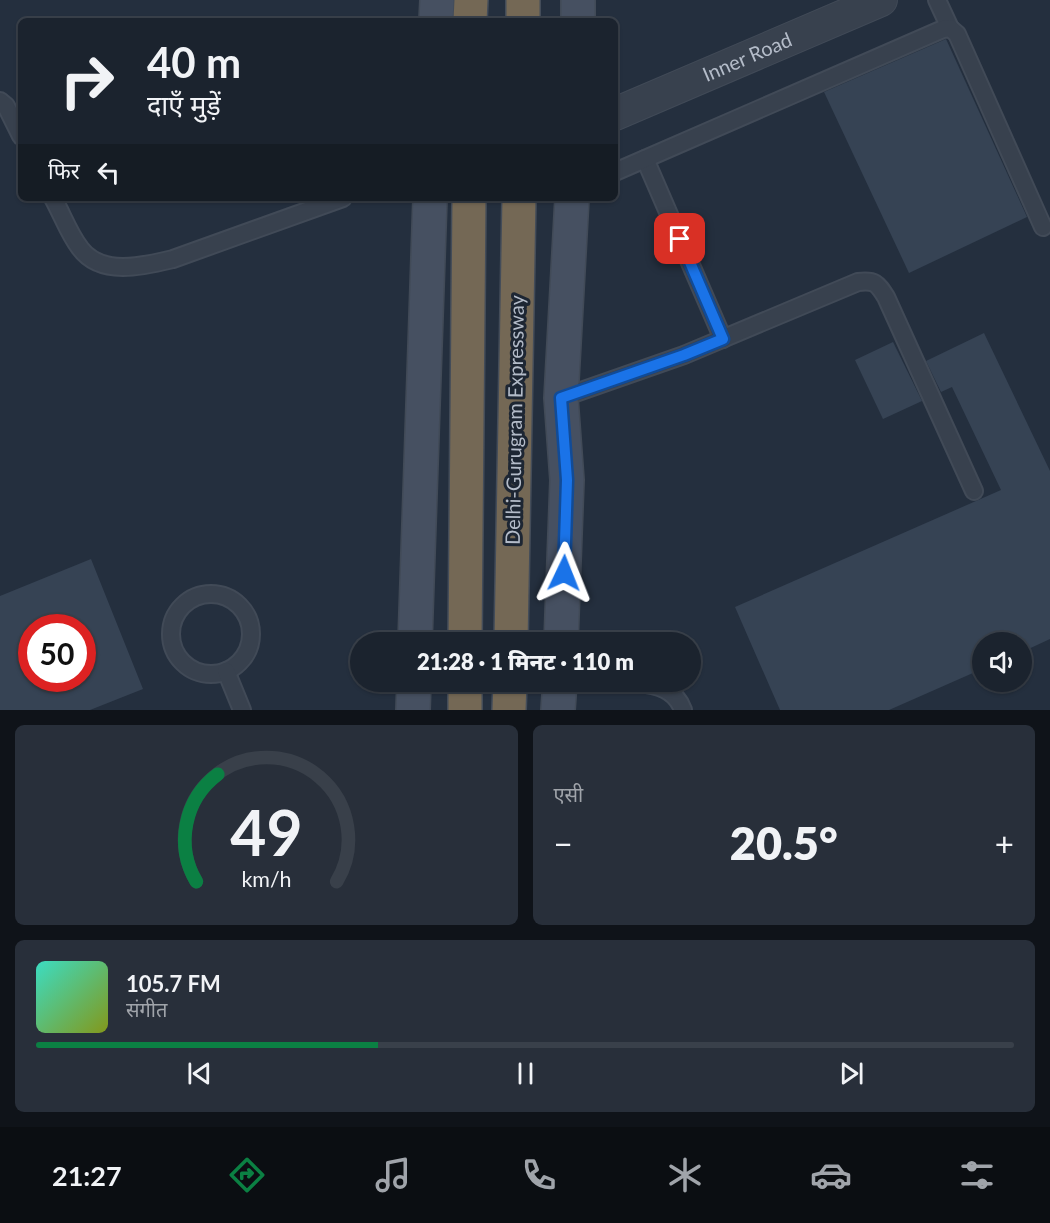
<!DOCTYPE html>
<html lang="hi">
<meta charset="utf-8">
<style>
:root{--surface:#1b232e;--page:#282f3a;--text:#f1f3f6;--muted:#a0a4aa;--line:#39404a;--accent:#0b8043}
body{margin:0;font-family:Lato,"Noto Sans Devanagari",sans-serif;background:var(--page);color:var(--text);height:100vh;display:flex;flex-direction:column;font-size:22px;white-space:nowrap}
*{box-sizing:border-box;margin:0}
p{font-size:20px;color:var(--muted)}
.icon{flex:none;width:33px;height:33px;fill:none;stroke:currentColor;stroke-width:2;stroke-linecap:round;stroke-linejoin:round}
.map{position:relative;height:710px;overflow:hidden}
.drawer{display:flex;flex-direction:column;gap:15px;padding:15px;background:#0f1319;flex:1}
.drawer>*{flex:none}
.top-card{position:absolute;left:18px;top:18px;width:600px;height:183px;border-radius:9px;box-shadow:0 2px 4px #0004,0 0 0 2px var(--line);background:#1b232e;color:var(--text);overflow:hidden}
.tools{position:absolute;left:972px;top:632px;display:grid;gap:12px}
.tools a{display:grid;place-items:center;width:60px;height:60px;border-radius:50%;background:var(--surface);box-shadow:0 2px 4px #0004,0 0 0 2px var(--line);font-size:30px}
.speed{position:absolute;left:18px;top:614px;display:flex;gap:12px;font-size:30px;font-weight:700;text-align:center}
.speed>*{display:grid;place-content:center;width:78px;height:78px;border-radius:50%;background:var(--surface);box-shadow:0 2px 4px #0004,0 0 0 2px var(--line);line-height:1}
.speed .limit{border:9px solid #d22;background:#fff;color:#111}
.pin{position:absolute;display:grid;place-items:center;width:51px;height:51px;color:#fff;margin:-26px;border-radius:12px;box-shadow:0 3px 9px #0006}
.me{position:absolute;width:66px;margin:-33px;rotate:2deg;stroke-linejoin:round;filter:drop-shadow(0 0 4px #0008)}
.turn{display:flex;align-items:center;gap:21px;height:126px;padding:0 30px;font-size:27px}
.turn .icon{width:78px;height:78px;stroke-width:2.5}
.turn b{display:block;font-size:42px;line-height:51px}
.then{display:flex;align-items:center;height:57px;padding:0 30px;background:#0003;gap:12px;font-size:22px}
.big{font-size:45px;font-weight:800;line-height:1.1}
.drawer .card{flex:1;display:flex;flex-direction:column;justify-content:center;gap:9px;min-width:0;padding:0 21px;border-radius:9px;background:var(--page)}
.drawer .dial{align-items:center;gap:0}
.dial svg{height:156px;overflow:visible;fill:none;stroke:var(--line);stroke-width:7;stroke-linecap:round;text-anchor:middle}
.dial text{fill:var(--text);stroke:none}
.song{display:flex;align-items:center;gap:18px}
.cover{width:72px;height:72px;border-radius:9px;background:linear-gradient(135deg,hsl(170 70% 55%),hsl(70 70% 35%))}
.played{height:6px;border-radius:3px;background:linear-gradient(90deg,var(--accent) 35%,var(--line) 35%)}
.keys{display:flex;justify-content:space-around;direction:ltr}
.heat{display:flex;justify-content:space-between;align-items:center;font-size:33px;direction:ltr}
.drawer .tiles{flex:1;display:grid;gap:15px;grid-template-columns:1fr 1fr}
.card:last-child{grid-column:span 2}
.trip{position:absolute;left:350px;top:632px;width:351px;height:60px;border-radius:30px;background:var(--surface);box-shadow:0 2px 4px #0004,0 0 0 2px var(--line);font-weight:800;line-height:60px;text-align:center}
.tab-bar{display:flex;height:96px;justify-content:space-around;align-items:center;background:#0b0e12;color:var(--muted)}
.tab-bar .icon{width:42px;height:42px}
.tab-bar .current{color:var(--accent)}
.tab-bar b{font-size:27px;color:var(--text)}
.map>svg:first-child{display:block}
</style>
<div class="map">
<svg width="1050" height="710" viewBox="0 0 1050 710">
<rect width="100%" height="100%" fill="#242f3e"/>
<!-- building -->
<g fill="#364354" fill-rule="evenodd">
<polygon points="946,39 1027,217 909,273 824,92"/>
<polygon points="984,333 1050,471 1050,639 1022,652 1022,642 982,642 982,669 889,710 780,710 735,607 1001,490 952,387 941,392 926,361"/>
<polygon points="893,342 922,401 883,419 855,360"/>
<path d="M91,559L143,689L90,710H0V596ZM32,627H82V678H32Z"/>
</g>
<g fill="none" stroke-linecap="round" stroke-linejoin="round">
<!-- lane casing -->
<g stroke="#414a57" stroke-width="20">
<g id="lane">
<polyline points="937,0 950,28"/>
<polyline points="0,101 6,106 21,136"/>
<polyline points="645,159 723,339"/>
<polyline points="615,172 943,29 950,28 957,34 1043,227"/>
<path d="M53,198C62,214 69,234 80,248C101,277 144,266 173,259L343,198"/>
<path d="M561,398L684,355L858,282C875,280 877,283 886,297L974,491"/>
<circle cx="211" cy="634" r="40"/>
<polyline points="226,671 242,710"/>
<path d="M628,681C651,685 674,685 683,710"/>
</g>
</g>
<!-- street casing -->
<g stroke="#414a57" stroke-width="34">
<g id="street">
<path id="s1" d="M615,114L881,0"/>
</g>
</g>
<!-- secondary casing -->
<g stroke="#414a57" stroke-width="36">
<g id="secondary">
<polyline points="578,0 578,21"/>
<polyline points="436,21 437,0"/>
<polyline points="415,642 430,198"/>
<polyline points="561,642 567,480 561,398 572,198"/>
<polyline points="413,710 414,681"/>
<polyline points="558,710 560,681"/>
</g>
</g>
<!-- highway casing -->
<g stroke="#434c59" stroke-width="36">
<g id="highway">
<polyline points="470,21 471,0"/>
<polyline points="523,21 523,0"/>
<polyline points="465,642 469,198"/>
<polyline points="511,642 519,198"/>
<polyline points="465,710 465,681"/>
<polyline points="509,710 510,681"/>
</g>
</g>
<!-- lane -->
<use href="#lane" stroke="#38414e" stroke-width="16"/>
<!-- street -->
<use href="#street" stroke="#38414e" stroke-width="32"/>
<!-- secondary -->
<use href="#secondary" stroke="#465061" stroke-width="33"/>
<!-- highway -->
<use href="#highway" stroke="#746855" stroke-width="33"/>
</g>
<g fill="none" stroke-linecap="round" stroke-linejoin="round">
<!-- route casing -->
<g stroke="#114b97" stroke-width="15">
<polyline id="route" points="564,573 567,480 561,398 684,355 723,339 680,239"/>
</g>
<!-- route -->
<use href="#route" stroke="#1a73e8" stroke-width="10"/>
</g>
<g text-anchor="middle" stroke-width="6" stroke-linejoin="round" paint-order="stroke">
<!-- street labels -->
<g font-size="20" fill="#b4bcc9" stroke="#1d2633">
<text dy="7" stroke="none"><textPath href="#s1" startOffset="144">Inner Road</textPath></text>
<text transform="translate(515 420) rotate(-89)" y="7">Delhi-Gurugram Expressway</text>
</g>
</g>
</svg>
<div class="tools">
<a><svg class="icon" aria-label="sound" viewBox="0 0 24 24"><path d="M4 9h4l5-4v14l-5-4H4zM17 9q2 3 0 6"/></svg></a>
</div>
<div class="speed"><div class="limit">50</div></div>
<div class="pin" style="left:680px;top:239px;background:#d93025"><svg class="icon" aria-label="arrive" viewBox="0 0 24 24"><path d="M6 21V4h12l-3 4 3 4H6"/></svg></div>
<svg class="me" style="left:564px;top:573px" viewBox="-20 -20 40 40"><path d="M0-17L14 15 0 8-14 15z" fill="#1a73e8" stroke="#fff" stroke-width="4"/></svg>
<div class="trip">21:28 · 1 मिनट · 110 m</div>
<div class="top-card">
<div class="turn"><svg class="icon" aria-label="right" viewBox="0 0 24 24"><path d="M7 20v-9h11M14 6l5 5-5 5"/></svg><div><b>40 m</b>दाएँ मुड़ें</div></div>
<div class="then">फिर<svg class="icon" aria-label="left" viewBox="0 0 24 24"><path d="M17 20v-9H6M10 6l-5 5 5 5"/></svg></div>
</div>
</div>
<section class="drawer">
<div class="tiles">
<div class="card dial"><svg viewBox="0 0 100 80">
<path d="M14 69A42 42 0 1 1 86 69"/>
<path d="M14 69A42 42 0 0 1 25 14" stroke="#0b8043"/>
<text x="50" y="56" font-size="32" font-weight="700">49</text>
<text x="50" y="72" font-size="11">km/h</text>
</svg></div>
<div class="card"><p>एसी</p>
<div class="heat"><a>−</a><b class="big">20.5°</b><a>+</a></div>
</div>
<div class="card">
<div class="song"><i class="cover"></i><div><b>105.7 FM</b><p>संगीत</p></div></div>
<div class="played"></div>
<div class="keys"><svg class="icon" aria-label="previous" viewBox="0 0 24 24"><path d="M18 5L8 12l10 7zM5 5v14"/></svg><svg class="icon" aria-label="pause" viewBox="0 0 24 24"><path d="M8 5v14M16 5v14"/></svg><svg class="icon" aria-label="next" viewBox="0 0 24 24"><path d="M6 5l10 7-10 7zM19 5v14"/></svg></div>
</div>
</div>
</section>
<nav class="tab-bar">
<b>21:27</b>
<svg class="icon current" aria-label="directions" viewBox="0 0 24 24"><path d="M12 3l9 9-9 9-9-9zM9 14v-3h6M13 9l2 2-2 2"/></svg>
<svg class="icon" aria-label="music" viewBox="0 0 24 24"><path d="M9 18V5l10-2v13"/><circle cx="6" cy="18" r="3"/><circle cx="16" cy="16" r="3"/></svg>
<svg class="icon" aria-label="phone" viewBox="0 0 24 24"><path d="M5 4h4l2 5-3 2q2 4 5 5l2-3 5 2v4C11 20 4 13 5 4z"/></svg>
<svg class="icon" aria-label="climate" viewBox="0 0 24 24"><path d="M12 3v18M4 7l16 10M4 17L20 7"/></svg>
<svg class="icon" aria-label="car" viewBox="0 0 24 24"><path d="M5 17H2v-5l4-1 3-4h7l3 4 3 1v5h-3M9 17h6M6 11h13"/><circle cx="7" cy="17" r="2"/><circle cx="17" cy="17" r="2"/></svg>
<svg class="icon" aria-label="filters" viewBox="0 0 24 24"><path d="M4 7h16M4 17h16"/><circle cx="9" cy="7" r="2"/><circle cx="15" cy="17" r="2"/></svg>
</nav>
